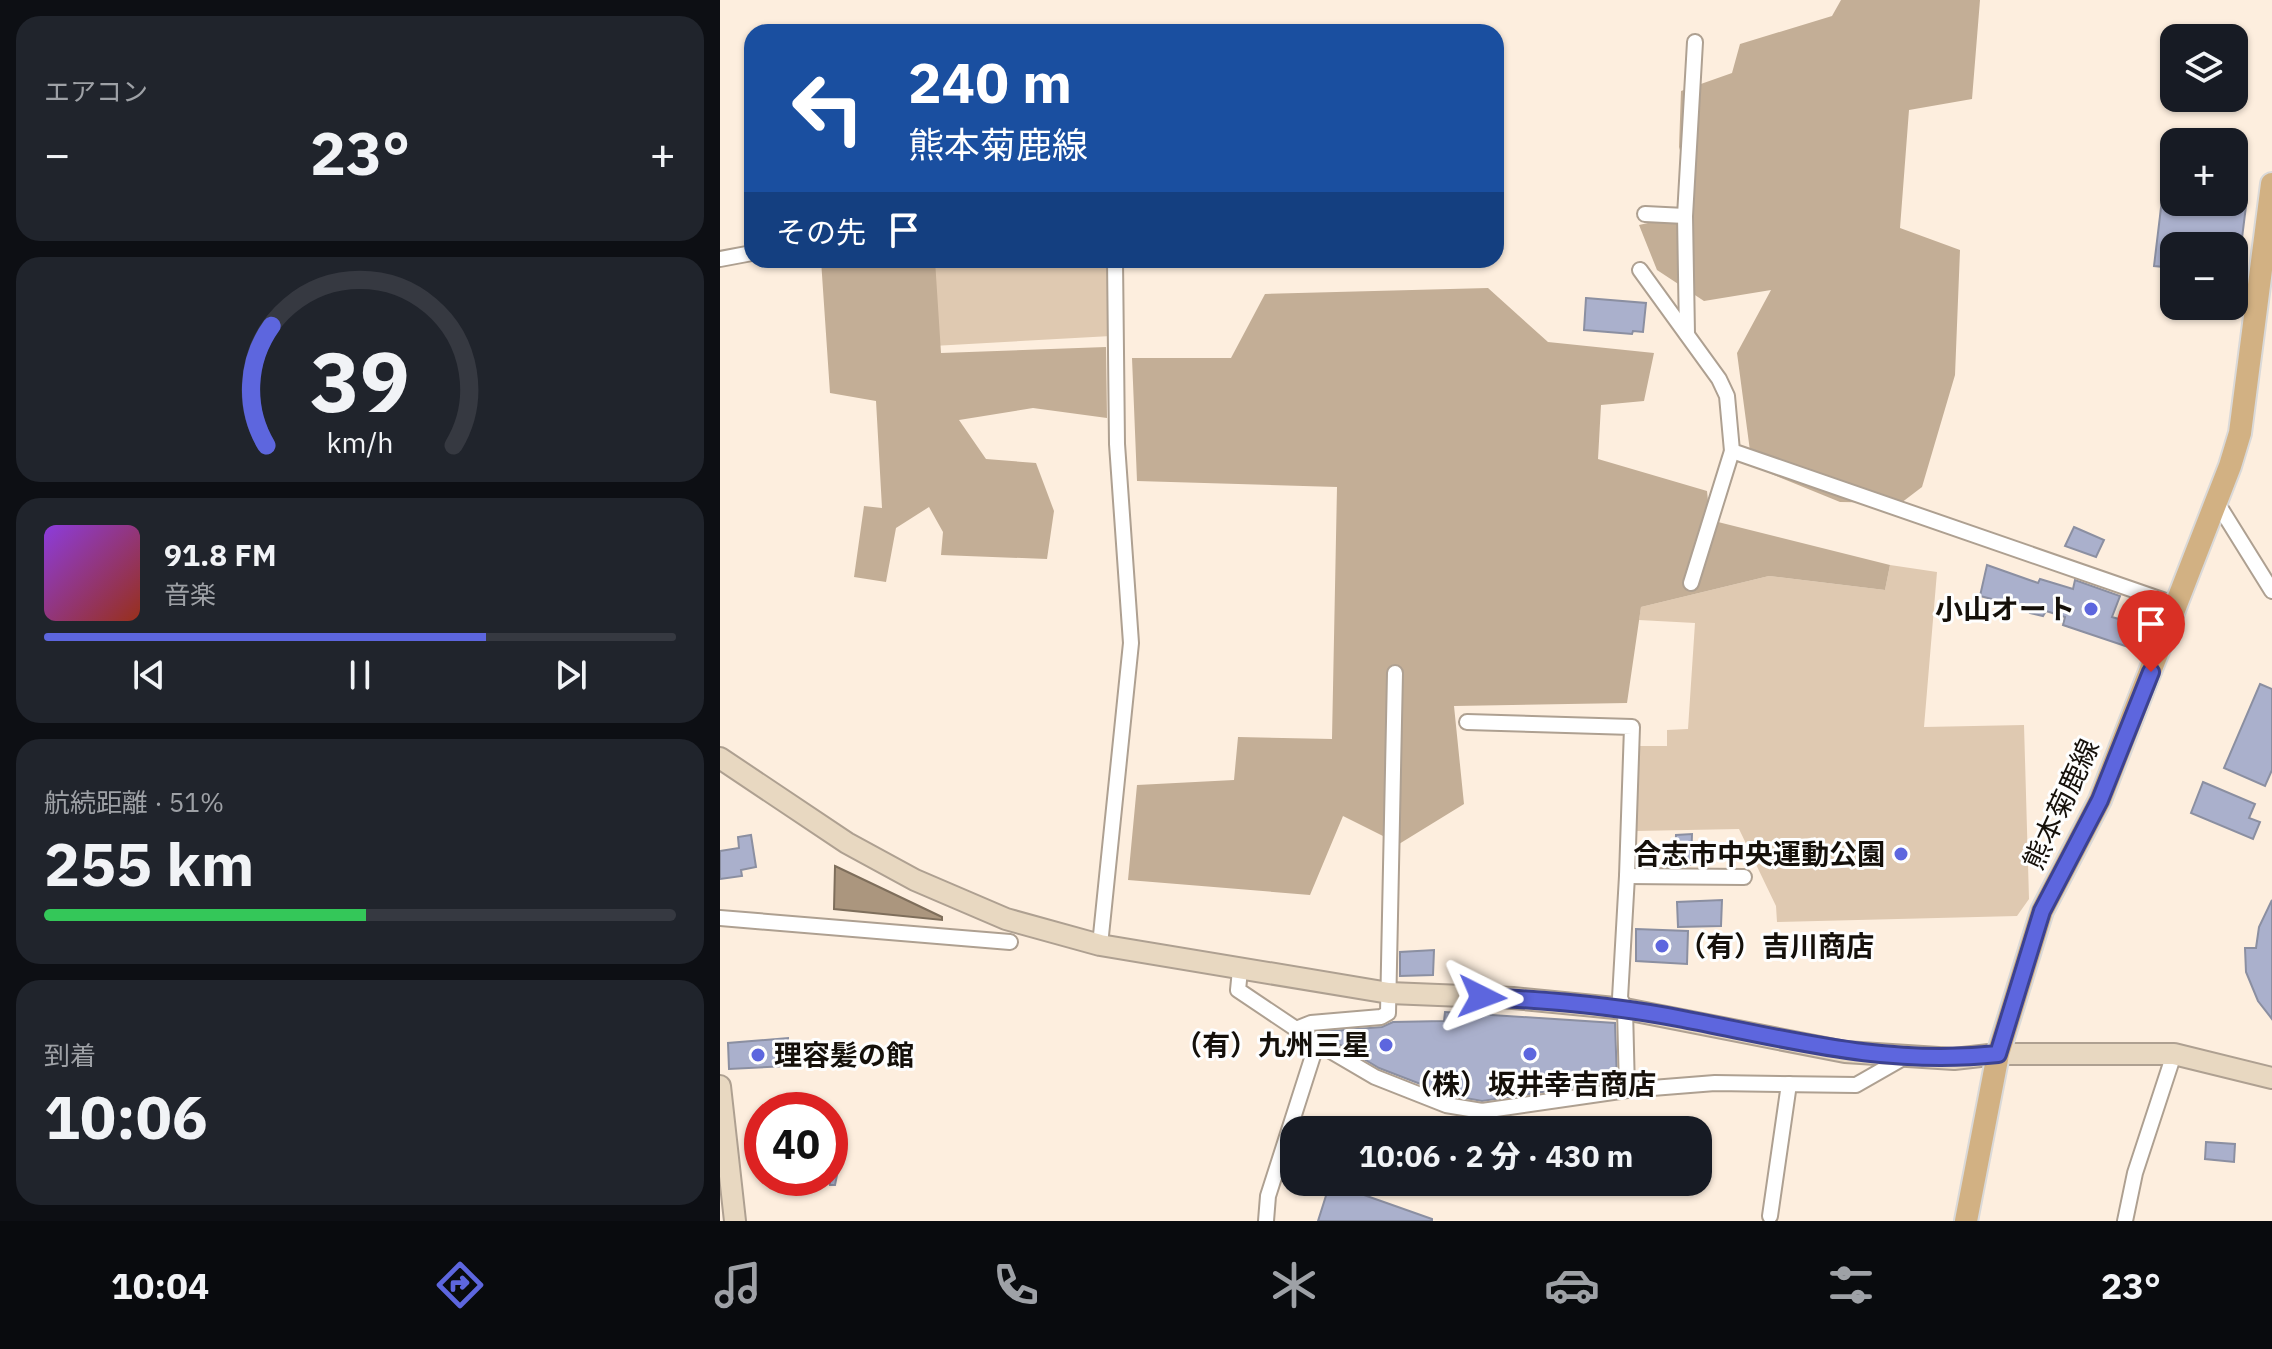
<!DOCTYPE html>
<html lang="ja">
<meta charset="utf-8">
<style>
:root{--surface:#171b24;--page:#20242c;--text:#f1f3f6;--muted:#9ea1a6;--line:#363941;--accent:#5d66de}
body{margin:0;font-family:"IBM Plex Sans","Noto Sans JP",sans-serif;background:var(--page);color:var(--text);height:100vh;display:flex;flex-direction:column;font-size:30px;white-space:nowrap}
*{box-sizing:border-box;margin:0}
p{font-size:26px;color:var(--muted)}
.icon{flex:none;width:44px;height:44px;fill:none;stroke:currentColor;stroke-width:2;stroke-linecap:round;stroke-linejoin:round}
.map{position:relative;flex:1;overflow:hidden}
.side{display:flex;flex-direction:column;gap:16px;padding:16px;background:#0d0f14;width:720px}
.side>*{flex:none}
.banner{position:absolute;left:24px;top:24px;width:760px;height:244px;border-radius:24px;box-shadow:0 2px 6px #0004;background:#1a4fa0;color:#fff;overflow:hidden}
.tools{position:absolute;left:1440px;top:24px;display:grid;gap:16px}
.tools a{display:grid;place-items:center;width:88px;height:88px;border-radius:16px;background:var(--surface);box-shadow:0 2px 6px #0004;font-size:40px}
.speed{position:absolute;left:24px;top:1092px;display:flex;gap:16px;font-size:40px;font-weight:700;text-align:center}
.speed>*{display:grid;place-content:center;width:104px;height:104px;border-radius:50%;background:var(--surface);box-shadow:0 2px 6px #0004;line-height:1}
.speed .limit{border:12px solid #d22;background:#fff;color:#111}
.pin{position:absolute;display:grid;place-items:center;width:68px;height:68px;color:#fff;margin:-82px -34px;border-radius:50% 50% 50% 0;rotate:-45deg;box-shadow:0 0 8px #0007}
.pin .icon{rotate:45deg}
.me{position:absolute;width:88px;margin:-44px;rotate:93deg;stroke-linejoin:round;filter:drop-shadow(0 0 6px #0008)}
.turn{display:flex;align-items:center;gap:28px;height:168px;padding:0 32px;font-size:36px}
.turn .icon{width:104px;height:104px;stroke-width:2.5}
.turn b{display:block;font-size:56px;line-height:68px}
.then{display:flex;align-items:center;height:76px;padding:0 32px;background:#0003;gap:16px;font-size:30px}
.big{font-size:60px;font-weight:800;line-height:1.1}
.side .widget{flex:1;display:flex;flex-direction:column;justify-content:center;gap:12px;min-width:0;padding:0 28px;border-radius:24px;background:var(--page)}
.side .dial{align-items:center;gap:0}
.dial svg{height:208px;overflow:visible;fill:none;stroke:var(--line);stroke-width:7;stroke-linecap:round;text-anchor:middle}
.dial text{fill:var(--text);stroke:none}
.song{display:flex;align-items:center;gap:24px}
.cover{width:96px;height:96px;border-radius:12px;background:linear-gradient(135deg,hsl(270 70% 55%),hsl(10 70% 35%))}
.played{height:8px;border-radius:4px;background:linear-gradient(90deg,var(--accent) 70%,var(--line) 70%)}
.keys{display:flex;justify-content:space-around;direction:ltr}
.heat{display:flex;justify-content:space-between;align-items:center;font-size:44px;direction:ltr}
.charge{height:12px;border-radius:6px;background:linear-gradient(90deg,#34c759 51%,var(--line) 0)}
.trip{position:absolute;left:560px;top:1116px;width:432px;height:80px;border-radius:24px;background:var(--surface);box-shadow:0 2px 6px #0004;font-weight:800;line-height:80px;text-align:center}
.dock{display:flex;height:128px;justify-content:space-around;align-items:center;background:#090b0e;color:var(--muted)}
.dock .icon{width:56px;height:56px}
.dock .on{color:var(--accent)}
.dock b{font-size:36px;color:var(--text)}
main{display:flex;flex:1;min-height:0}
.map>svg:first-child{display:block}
</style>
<main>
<section class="side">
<div class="widget"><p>エアコン</p>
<div class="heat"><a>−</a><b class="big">23°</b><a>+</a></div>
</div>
<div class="widget dial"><svg viewBox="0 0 100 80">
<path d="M14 69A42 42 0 1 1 86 69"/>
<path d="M14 69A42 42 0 0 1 16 23" stroke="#5d66de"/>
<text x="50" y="56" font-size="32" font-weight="700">39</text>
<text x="50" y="72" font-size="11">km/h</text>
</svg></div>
<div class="widget">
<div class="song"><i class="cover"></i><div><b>91.8 FM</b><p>音楽</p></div></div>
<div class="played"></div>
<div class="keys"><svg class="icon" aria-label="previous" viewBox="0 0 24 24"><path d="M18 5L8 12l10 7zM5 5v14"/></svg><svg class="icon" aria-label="pause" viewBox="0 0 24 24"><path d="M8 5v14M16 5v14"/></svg><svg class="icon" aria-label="next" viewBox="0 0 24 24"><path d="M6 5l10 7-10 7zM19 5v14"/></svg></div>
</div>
<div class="widget"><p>航続距離 · 51%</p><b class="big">255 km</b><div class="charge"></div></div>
<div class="widget"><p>到着</p><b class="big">10:06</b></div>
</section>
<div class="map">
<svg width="1552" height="1221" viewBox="0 0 1552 1221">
<rect width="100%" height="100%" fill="#fdeede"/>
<!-- green -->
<g fill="#dfc9b1">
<polygon points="294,260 386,260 391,336 213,346 208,265"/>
<polygon points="1170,565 1217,572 1204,727 1304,725 1309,899 1297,916 1057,922 1056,906 1019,829 915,831 918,746 947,746 947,730 968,729 975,623 919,620 921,607 1049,576 1165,590"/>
</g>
<!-- forest -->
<g fill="#c3ae96">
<polygon points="1121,0 1260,0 1252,99 1189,110 1180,228 1240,250 1235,375 1202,487 1181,503 1120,502 1032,466 1017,353 1051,290 984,301 937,270 919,225 964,215 974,196 959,147 961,91 1012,73 1020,44 1112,16"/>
<polygon points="101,260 128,263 133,260 215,260 221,353 386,347 387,418 313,408 239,420 266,459 316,463 334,511 327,559 221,555 223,532 209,507 176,528 166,582 134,577 144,506 162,508 156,401 110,393"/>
<polygon points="768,288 828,342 934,353 924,401 881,405 878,459 987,491 990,520 1170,565 1165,590 1049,576 921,607 907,703 734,706 744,804 679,844 623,816 590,895 408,880 417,785 514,780 518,737 612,739 617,487 417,481 412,358 511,358 545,294"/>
</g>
<!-- water -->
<polygon fill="#ab967e" stroke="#7e6e5b" stroke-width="2" points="115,866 222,917 222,920 114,909"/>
<!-- building -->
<g fill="#aab0cc" stroke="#8b8fa1" stroke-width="2">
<polygon points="1443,191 1454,192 1454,202 1511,202 1526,206 1521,246 1454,246 1454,268 1434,266"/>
<polygon points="866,298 926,303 923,332 913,331 912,334 864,330"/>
<polygon points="1354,527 1384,540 1376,557 1345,546"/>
<polygon points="1267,565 1318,583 1320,579 1353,589 1355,580 1400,596 1392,617 1426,627 1425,632 1430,633 1423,652 1343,625 1345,617 1326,611 1323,616 1310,613 1311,609 1260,596"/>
<polygon points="1540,684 1552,689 1552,770 1545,786 1504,768"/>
<polygon points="1483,782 1535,804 1529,818 1540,822 1533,839 1471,813"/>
<polygon points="972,834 971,865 955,865 956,835"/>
<polygon points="31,835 36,867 21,870 22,876 0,879 0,851 19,848 18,837"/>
<polygon points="1002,900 1001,926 958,927 957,902"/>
<polygon points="1552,900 1552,1019 1538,1001 1526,972 1525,948 1536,948 1539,927"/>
<polygon points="916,929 968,931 967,964 916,961"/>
<polygon points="714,950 713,975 680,976 680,952"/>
<polygon points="725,1012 895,1023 897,1081 762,1101 729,1095 659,1068 599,1032 662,1027 673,1022 724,1021"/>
<polygon points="68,1038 67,1066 9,1069 8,1043"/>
<polygon points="1486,1142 1515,1144 1514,1162 1485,1159"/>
<polygon points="110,1145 123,1146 115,1185 110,1185"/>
<polygon points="610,1183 712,1219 712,1221 598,1221"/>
</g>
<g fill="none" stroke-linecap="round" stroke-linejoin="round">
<!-- street casing -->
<g stroke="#aea091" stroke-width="18">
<g id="street">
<polyline points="925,214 965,216"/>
<polyline points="0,259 32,253"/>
<polyline points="920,270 999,379 1007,396 1012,451 1457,605"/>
<polyline points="967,334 965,216 975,42"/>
<polyline points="1496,501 1552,591"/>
<polyline points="971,583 1012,451"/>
<polyline points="747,722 912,727 907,876 900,998 905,1009 907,1090"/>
<polyline points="907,876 1024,877"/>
<polyline points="0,918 290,942"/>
<polyline points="380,945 411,643 397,444 395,260"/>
<polyline points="520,970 518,990 597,1043 655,1077 726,1105 762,1111 907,1090 995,1083 1136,1085 1185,1057"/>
<polyline points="576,1029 591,1023 661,1017 668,1013 675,673"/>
<polyline points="1050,1216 1069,1084"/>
<polyline points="546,1221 548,1196 597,1043"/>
<polyline points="1405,1221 1415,1173 1454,1054"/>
</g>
</g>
<!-- secondary casing -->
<g stroke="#aea091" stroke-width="24">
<g id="secondary">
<polyline points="0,758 127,843 195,880 286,919 380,945 669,993 793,998 905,1009 1125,1052 1234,1059 1278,1054 1454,1054 1552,1078"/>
<polyline points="0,1086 15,1221"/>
</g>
</g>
<!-- primary casing -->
<g stroke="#dad9d8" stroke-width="26">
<polyline id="primary" points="1246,1221 1278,1054 1322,911 1380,800 1510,466 1520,433 1552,184"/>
</g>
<!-- street -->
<use href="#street" stroke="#fff" stroke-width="14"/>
<!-- secondary -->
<use href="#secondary" stroke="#e8d8c1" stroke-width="20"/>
<!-- primary -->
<use href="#primary" stroke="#d2b183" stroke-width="22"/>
</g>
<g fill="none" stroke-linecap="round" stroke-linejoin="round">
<!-- route casing -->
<g stroke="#3c4290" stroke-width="20">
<path id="route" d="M762,997C829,1000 897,1006 963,1019C1072,1040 1166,1066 1278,1054L1322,911L1380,800L1431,672"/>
</g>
<!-- route -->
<use href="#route" stroke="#5d66de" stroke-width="14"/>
</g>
<!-- markers -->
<g fill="#5d66de" stroke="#fefefe" stroke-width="3">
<circle cx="1371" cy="609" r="8"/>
<circle cx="1181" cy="854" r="8"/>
<circle cx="942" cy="946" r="8"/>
<circle cx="666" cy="1045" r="8"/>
<circle cx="810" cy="1054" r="8"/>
<circle cx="38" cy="1055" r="8"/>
</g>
<g text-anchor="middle" stroke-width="6" stroke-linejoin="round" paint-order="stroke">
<!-- poi labels -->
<g font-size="28" font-weight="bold" fill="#15100a" stroke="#fefefe" text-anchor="end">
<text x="1355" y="619">小山オート</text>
<text x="1165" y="864">合志市中央運動公園</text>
<text x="958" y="956" text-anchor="start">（有）吉川商店</text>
<text x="650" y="1055">（有）九州三星</text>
<text x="54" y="1065" text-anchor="start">理容髪の館</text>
<text x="810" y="1094" text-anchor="middle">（株）坂井幸吉商店</text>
</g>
<!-- street labels -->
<g font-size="28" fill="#15100a" stroke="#fefefe">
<text transform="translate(1341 804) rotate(-65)" y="10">熊本菊鹿線</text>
</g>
</g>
</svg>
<div class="tools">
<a><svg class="icon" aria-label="layers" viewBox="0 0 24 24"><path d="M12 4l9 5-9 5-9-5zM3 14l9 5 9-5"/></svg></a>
<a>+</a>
<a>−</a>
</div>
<div class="speed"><div class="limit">40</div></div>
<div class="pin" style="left:1431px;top:672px;background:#d93025"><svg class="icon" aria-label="arrive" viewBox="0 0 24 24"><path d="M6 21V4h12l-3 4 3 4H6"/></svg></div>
<svg class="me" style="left:762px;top:997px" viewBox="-20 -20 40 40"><path d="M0-17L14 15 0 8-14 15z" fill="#5d66de" stroke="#fff" stroke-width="4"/></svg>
<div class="trip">10:06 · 2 分 · 430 m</div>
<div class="banner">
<div class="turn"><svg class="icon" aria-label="left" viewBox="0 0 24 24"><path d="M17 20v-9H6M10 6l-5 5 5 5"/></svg><div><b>240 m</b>熊本菊鹿線</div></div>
<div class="then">その先<svg class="icon" aria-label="arrive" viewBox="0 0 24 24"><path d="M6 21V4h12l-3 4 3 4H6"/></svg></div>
</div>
</div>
</main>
<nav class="dock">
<b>10:04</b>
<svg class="icon on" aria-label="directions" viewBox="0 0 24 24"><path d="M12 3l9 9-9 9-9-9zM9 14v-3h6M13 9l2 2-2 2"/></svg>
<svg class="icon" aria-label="music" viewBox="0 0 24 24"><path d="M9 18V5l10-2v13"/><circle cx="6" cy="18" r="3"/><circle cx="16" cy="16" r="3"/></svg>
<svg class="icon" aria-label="phone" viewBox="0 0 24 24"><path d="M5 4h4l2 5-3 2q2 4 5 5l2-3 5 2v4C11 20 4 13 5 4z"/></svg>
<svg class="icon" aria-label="climate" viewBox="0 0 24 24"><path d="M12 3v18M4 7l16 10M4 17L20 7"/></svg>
<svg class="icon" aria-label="car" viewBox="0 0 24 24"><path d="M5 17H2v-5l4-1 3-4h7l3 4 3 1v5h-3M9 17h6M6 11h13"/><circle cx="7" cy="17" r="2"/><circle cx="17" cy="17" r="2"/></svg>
<svg class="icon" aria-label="filters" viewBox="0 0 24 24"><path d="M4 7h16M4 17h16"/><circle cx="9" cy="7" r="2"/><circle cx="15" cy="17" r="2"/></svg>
<b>23°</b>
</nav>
